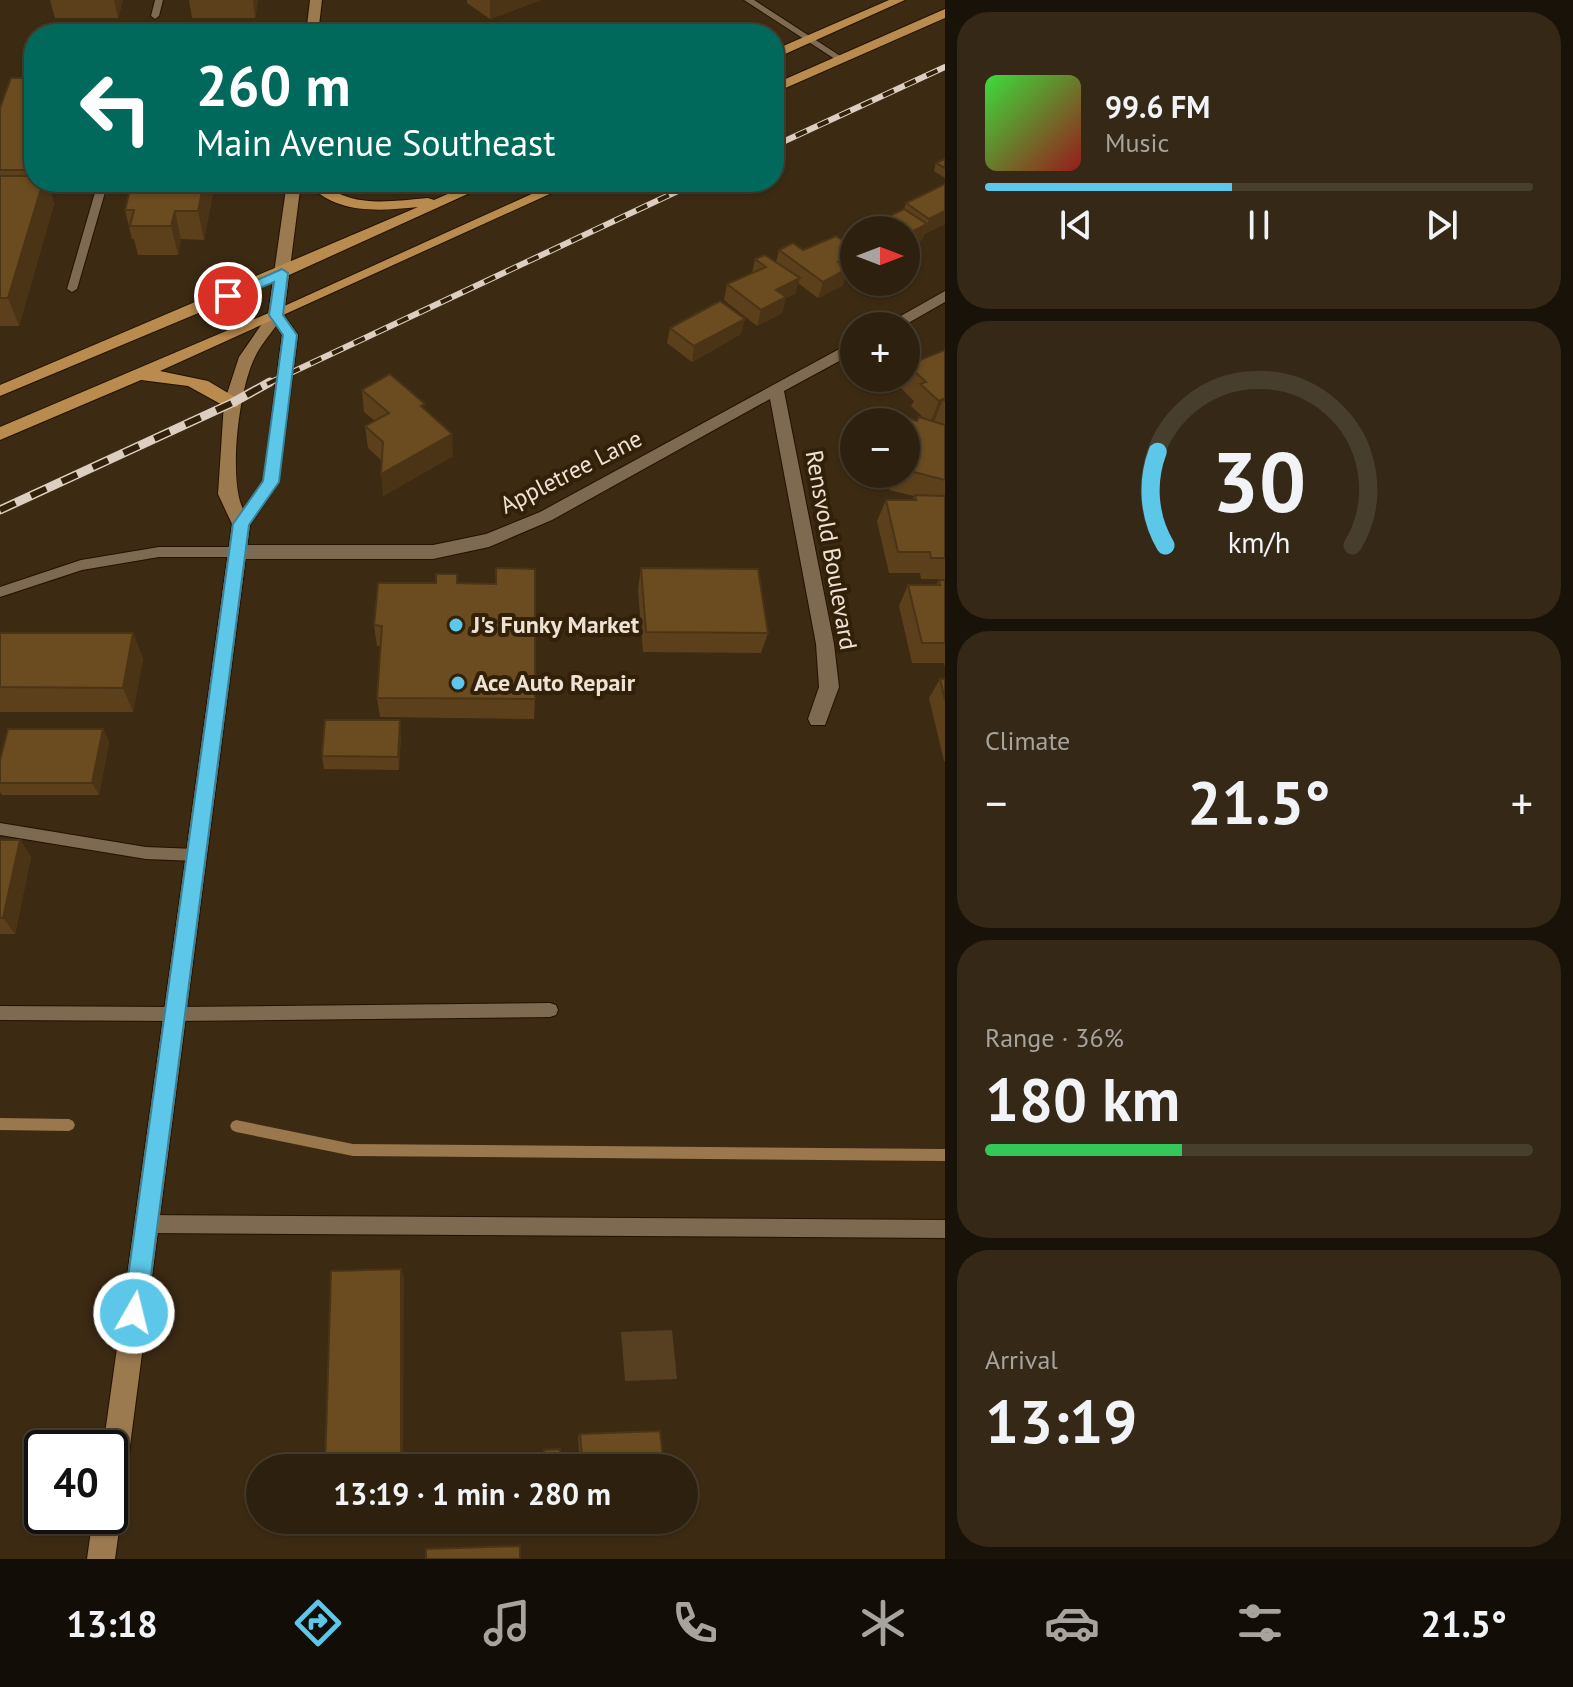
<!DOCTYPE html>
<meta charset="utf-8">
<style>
:root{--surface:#2d200e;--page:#352817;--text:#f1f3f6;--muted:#a7a39e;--line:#483e2e;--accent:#5cc7e8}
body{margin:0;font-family:"PT Sans",sans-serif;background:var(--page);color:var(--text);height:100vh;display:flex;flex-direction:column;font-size:30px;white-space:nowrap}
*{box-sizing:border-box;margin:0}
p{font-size:26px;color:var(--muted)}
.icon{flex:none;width:44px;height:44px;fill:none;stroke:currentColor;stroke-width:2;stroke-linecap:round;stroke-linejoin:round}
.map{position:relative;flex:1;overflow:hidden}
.drawer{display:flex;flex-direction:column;gap:12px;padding:12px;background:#191208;width:628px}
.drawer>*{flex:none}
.guide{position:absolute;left:24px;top:24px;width:760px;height:168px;border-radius:32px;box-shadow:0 2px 6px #0004,0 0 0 2px var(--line);background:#00695c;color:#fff;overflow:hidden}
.needle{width:52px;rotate:90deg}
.buttons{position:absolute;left:840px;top:216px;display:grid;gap:16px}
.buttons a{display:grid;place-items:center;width:80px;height:80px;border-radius:50%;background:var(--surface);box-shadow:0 2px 6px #0004,0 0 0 2px var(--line);font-size:40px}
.speed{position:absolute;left:24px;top:1430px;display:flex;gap:16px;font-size:40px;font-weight:700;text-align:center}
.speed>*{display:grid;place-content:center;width:104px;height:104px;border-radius:50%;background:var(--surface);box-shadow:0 2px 6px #0004,0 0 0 2px var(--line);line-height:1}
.speed .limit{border:4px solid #111;border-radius:12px;background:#fff;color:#111}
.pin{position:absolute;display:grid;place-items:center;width:68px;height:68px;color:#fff;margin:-34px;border:4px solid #fff;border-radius:50%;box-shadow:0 2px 8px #0007}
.me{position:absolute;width:88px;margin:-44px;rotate:8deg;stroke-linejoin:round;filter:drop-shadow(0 0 6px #0008)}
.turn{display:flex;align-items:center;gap:28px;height:168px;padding:0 40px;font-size:36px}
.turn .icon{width:104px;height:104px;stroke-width:2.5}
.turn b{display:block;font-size:56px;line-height:68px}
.big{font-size:60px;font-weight:600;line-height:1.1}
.drawer .widget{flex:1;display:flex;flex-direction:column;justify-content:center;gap:12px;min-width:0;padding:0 28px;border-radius:32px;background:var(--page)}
.drawer .dial{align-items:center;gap:0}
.dial svg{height:208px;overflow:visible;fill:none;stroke:var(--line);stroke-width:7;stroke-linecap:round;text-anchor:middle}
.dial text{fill:var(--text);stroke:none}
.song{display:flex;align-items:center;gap:24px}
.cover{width:96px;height:96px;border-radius:12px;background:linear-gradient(135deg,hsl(120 70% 55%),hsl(0 70% 35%))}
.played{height:8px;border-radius:4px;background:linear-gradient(90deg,var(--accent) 45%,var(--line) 45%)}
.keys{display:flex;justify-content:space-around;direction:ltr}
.heat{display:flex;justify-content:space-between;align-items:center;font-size:44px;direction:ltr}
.charge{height:12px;border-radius:6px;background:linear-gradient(90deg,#34c759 36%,var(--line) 0)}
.trip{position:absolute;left:246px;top:1454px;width:452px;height:80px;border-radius:40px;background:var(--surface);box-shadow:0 2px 6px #0004,0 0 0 2px var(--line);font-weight:600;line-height:80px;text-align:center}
.dock{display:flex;height:128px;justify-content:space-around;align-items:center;background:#120d06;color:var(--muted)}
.dock .icon{width:56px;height:56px}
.dock .active{color:var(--accent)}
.dock b{font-size:36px;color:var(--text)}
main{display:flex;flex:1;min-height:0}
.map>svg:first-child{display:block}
</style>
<main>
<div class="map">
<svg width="945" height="1559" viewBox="0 0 945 1559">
<rect width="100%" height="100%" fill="#3c2a13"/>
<!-- green -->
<polygon fill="#573f22" points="672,1330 677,1379 625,1381 621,1332"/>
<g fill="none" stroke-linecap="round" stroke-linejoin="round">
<!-- stream -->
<g fill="#9b774d" fill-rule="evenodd">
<polygon points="0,1118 69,1119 73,1121 75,1125 73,1129 69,1131 0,1130"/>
<polygon points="236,1120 353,1144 945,1149 945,1161 353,1156 236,1132 232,1130 230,1126 232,1122"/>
</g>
<!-- lane casing -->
<g stroke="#231200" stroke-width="2">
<g id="lane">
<polygon points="155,0 163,0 159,16 155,19 151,16"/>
<polygon points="744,0 754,0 845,59 838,61"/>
<polygon points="98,182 108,182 77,289 72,292 67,289"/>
<polygon points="159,547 237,547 243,552 237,557 159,557 82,570 0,597 0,587 81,560"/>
<polygon points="0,823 146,847 196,849 201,850 203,855 201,860 196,861 146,859 0,835"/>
<polygon points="550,1003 556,1005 558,1010 556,1015 550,1017 175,1021 0,1020 0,1006 175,1007"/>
<polygon points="146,1215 945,1220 945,1238 146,1233 140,1230 137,1224 140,1218"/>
</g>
</g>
<!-- street casing -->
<g stroke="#231200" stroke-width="2">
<g id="street">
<polygon points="945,291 945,302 903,326 883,326"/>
<polygon points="854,341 854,353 784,391 834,644 839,687 825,725 811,725 808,719 819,687 816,644 770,399 552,520 489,547 433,559 237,559 228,552 237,545 433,545 486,534 540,512"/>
</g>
</g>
<!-- secondary casing -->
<g stroke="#231200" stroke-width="2">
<g id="secondary">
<polygon points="310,0 322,0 318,34 306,34"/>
<path d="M287,182H301L284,315L298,335L279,482L250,525L124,1492L120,1502L113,1505L121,1516L115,1559H87L93,1516H110V1448H103L232,524L218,494L224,403L239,357L268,315ZM276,326L282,335L263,481L243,509C228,478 239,388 255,357C260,346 269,336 276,326Z"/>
</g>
</g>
<!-- primary casing -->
<g stroke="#231200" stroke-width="2">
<g id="primary">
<polygon points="889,0 905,0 774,59 774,50"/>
<polygon points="945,9 945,18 774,93 774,84"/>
<path d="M307,182H322C351,209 392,201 428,198L434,200L475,182H494L287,276L0,396V385L418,207C379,211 335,215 307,182Z"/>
<polygon points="558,182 576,182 160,371 208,381 238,399 238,407 226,407 188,386 141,380 0,440 0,427 271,312"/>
</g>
</g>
<!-- lane -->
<use href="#lane" fill="#7e6951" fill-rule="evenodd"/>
<!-- street -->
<use href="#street" fill="#7e6951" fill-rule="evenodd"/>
<!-- secondary -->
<use href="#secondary" fill="#9c7a50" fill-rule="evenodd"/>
<!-- primary -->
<use href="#primary" fill="#ba8b4e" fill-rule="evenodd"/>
<!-- rail-far1 casing -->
<g stroke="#dccfc1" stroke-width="6">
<g id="rail-far1">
<polyline points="774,146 945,67"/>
<polyline points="267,384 697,182"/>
</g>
</g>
<!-- rail casing -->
<g stroke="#dccfc1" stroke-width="9">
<polyline id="rail" points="0,510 232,403 270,382"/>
</g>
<!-- rail-far1 -->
<use href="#rail-far1" stroke="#322009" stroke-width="4" stroke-dasharray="12" stroke-linecap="butt"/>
<!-- rail -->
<use href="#rail" stroke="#322009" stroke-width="6" stroke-dasharray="17" stroke-linecap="butt"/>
</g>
<!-- wall -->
<g fill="#5c401c">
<polygon points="50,0 123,0 118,18 55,18"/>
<polygon points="189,0 258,0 255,18 192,18"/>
<polygon points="467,0 541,0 490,19 467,3"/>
<polygon points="34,78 34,182 60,182 57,193 51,193 54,204 19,326 0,326 0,108"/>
<polygon points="945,159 945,178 934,171 936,163"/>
<polygon points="132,182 215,182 204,240 181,239 178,255 138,255 134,239 132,239 125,210"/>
<polygon points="906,203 945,224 924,234 922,240 906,248 904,209"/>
<polygon points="853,234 854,268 847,271 843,285 818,298 798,283 795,294 786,298 782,313 757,326 724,300 727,284 752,273 755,259 776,262 779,250 803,250 850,246"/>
<polygon points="670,328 741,334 692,362 667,343"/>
<polygon points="945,350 945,579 921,579 920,573 889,573 877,521 886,500 913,500 914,496 889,490 891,485 863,476 864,474 906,474 906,422 924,418 911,406 914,401 900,387 903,378 906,378 906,371 908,365"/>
<polygon points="362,390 425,410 453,456 383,496 382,461 368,448 365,426 375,421 364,412"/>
<polygon points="641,568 768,633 761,653 643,652 638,589"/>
<polygon points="939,580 945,580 945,668 944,663 912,663 899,606 908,585 936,585"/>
<polygon points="457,583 535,699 534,719 380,717 377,698 381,646 377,646 374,625"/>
<polygon points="0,633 133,633 143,659 133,712 0,712"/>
<polygon points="940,679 945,679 945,761 944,761 929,698"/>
<polygon points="103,729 109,742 99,795 2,795 0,792 0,760"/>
<polygon points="401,734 399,770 324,769 322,756"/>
<polygon points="0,840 20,840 31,857 15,934 0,934"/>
<polygon points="580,1434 664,1468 580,1468 578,1436"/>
</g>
<!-- shaded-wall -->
<g fill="#4b3416">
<polygon points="114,0 123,0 118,18"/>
<polygon points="253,0 258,0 255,18"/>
<polygon points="490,0 541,0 490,19"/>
<polygon points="43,182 47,182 54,204 19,326 8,298"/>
<polygon points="54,182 60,182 57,193"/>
<polygon points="204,182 215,182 204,240 198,211"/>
<polygon points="175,211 181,239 178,255 171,226"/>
<polygon points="945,211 945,224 924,234 929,219"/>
<polygon points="927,224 922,240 906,248 906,235"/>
<polygon points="854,254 854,268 847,271 843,285 818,298 823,282 838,262"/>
<polygon points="800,278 795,294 786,298 782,313 757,326 761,310 776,290"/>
<polygon points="745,319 741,334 692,362 694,346"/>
<polygon points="943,399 934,422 930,423 939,401"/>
<polygon points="452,434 453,456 383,496 381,474"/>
<polygon points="133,633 143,659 133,712 123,688"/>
<polygon points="400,720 401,734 399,770 398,757"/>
<polygon points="103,729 109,742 99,795 92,783"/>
<polygon points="20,840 31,857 15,934 3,918"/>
<polygon points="401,1269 404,1277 403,1468 401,1468"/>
</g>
<!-- building -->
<g fill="#6b4b20" stroke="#4b3416" stroke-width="2">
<polygon points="11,78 34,78 34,170 0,170 0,108"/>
<polygon points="945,159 945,168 936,163"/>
<polygon points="0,176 34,176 34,182 43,182 8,298 0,298"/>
<polygon points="132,182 204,182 198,211 175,211 171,226 130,226 134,210 125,210"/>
<polygon points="945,184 945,211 929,219 906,203"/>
<polygon points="904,209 927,224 906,235 906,230 861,230"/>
<polygon points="836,236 854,248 854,254 838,262 847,269 823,282 779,250 793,243 803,250"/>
<polygon points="765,255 800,278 776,290 786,297 761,310 727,284 766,267 755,259"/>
<polygon points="720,301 745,319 694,346 670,328"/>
<polygon points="945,350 945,401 943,399 939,401 920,384 926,382 908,365"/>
<polygon points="390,374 425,404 421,406 452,434 381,474 383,442 365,426 389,413 362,390"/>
<polygon points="889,412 917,421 919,417 945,425 945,480 906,470 906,422 885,422"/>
<polygon points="915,495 945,496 945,558 931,558 930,552 898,552 886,500 916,500"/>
<polygon points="496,568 535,569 535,699 377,698 382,626 374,625 378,583 436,583 436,574 457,574 457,583 496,584"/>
<polygon points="641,568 758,569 768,633 646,632"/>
<polygon points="939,580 945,580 945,643 922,643 908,585 940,585"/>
<polygon points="0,633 133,633 123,688 0,687"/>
<polygon points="940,679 945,679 945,700"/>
<polygon points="325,720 400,720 398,757 322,756"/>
<polygon points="8,729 103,729 92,783 0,783 0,760"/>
<polygon points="0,840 20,840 3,918 0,918"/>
<polygon points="401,1269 401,1468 325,1468 331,1271"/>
<polygon points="660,1431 664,1468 583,1468 580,1434"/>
<polygon points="560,1449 561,1468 545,1468 544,1450"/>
<polygon points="520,1546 520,1559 426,1559 426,1549"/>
</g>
<!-- route -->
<polygon fill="#5cc7e8" stroke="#3c8197" stroke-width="2" points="282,269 288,273 283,315 297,335 279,482 249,525 146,1313 142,1322 134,1325 126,1322 123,1313 233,524 263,481 283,335 269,315 274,282 233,299 228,300 221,296"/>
<!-- markers -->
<g fill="#5cc7e8" stroke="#322009" stroke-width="3">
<circle cx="456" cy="625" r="8"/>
<circle cx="458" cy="683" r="8"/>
</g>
<g text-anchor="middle" stroke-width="8" stroke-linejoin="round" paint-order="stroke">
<!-- street labels -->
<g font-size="24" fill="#eee2d5" stroke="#322009">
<text transform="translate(571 472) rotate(-27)" y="8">Appletree Lane</text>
<text transform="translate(831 550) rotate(80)" y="8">Rensvold Boulevard</text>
</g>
<!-- poi labels -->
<g font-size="24" font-weight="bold" fill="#eee2d5" stroke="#322009" text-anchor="start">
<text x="472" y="633">J's Funky Market</text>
<text x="474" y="691">Ace Auto Repair</text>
</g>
</g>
</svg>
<div class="buttons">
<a><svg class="needle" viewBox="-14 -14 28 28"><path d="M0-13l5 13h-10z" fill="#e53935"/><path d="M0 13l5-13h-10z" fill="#a7a39e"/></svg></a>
<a>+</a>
<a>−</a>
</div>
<div class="speed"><div class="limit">40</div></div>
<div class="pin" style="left:228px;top:296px;background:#d93025"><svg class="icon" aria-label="arrive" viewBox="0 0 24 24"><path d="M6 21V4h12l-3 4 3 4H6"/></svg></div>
<svg class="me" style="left:134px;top:1313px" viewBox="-20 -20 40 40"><circle r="17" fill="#5cc7e8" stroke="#fff" stroke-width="3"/><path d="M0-11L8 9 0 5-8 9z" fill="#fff"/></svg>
<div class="trip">13:19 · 1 min · 280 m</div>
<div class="guide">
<div class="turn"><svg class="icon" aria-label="left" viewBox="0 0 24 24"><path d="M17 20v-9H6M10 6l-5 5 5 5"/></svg><div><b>260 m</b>Main Avenue Southeast</div></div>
</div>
</div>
<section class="drawer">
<div class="widget">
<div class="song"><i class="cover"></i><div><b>99.6 FM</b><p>Music</p></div></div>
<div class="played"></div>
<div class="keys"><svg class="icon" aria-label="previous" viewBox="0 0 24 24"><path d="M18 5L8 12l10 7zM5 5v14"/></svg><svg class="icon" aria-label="pause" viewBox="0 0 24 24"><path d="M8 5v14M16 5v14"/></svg><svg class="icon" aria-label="next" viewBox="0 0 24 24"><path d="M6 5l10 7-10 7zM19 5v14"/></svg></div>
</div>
<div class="widget dial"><svg viewBox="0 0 100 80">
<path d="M14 69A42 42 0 1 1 86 69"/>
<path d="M14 69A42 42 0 0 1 11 33" stroke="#5cc7e8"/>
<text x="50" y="56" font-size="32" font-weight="700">30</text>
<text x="50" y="72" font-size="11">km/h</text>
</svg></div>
<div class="widget"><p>Climate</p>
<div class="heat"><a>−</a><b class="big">21.5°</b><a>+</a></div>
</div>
<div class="widget"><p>Range · 36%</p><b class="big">180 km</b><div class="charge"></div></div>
<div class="widget"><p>Arrival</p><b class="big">13:19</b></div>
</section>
</main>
<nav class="dock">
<b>13:18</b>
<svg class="icon active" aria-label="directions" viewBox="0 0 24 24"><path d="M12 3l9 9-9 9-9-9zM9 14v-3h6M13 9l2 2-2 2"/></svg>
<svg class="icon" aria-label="music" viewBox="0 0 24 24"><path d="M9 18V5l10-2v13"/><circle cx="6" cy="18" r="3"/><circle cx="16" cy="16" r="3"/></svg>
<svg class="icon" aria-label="phone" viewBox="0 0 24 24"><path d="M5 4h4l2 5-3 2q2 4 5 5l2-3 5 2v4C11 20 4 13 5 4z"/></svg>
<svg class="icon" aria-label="climate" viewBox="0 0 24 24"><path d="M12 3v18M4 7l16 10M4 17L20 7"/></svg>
<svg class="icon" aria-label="car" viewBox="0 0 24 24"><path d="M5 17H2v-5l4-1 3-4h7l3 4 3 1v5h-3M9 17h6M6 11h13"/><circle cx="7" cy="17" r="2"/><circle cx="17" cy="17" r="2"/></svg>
<svg class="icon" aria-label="filters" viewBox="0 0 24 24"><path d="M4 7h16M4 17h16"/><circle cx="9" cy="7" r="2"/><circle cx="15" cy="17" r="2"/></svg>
<b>21.5°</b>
</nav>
